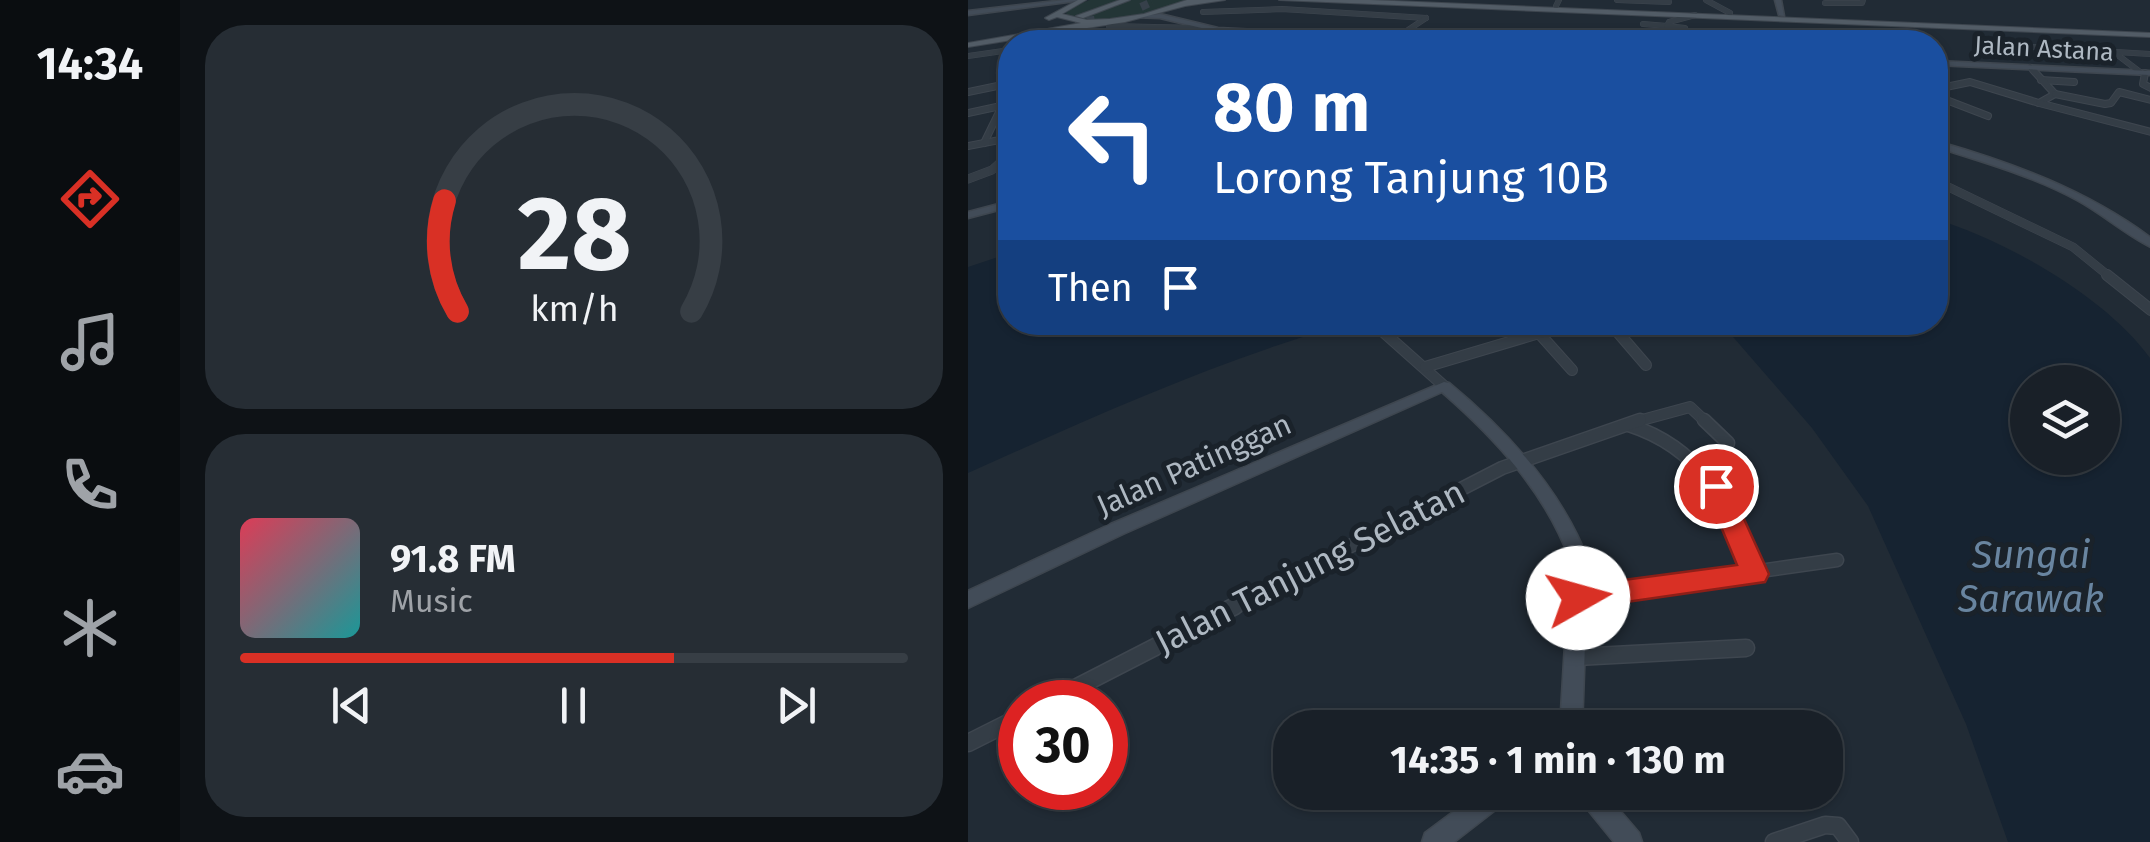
<!DOCTYPE html>
<meta charset="utf-8">
<style>
:root{--surface:#192028;--page:#262d34;--text:#f1f3f6;--muted:#9fa3a8;--line:#373e45;--accent:#d93025}
body{margin:0;font-family:"Fira Sans",sans-serif;background:var(--page);color:var(--text);height:100vh;display:flex;flex-direction:column;font-size:38px;white-space:nowrap}
*{box-sizing:border-box;margin:0}
p{font-size:32px;color:var(--muted)}
.icon{flex:none;width:55px;height:55px;fill:none;stroke:currentColor;stroke-width:2;stroke-linecap:round;stroke-linejoin:round}
.map{position:relative;flex:1;overflow:hidden}
.details{display:flex;flex-direction:column;gap:25px;padding:25px;background:#0e1216;width:788px}
.details>*{flex:none}
.hud{position:absolute;left:30px;top:30px;width:950px;height:305px;border-radius:40px;box-shadow:0 2px 8px #0004,0 0 0 2px var(--line);background:#1a4fa0;color:#fff;overflow:hidden}
.controls{position:absolute;left:1042px;top:365px;display:grid;gap:20px}
.controls a{display:grid;place-items:center;width:110px;height:110px;border-radius:50%;background:var(--surface);box-shadow:0 2px 8px #0004,0 0 0 2px var(--line);font-size:50px}
.speed{position:absolute;left:30px;top:680px;display:flex;gap:20px;font-size:50px;font-weight:700;text-align:center}
.speed>*{display:grid;place-content:center;width:130px;height:130px;border-radius:50%;background:var(--surface);box-shadow:0 2px 8px #0004,0 0 0 2px var(--line);line-height:1}
.speed .limit{border:15px solid #d22;background:#fff;color:#111}
.pin{position:absolute;display:grid;place-items:center;width:85px;height:85px;color:#fff;margin:-42px;border:5px solid #fff;border-radius:50%;box-shadow:0 2px 10px #0007}
.me{position:absolute;width:110px;margin:-55px;rotate:83deg;stroke-linejoin:round;filter:drop-shadow(0 0 8px #0008)}
.turn{display:flex;align-items:center;gap:35px;height:210px;padding:0 50px;font-size:45px}
.turn .icon{width:130px;height:130px;stroke-width:2.5}
.turn b{display:block;font-size:70px;line-height:85px}
.then{display:flex;align-items:center;height:95px;padding:0 50px;background:#0003;gap:20px;font-size:38px}
.details .tile{flex:1;display:flex;flex-direction:column;justify-content:center;gap:15px;min-width:0;padding:0 35px;border-radius:40px;background:var(--page)}
.details .dial{align-items:center;gap:0}
.dial svg{height:260px;overflow:visible;fill:none;stroke:var(--line);stroke-width:7;stroke-linecap:round;text-anchor:middle}
.dial text{fill:var(--text);stroke:none}
.song{display:flex;align-items:center;gap:30px}
.cover{width:120px;height:120px;border-radius:15px;background:linear-gradient(135deg,hsl(350 70% 55%),hsl(180 70% 35%))}
.played{height:10px;border-radius:5px;background:linear-gradient(90deg,var(--accent) 65%,var(--line) 65%)}
.keys{display:flex;justify-content:space-around;direction:ltr}
.trip{position:absolute;left:305px;top:710px;width:570px;height:100px;border-radius:40px;background:var(--surface);box-shadow:0 2px 8px #0004,0 0 0 2px var(--line);font-weight:700;line-height:100px;text-align:center}
main{display:flex;flex:1;min-height:0}
.dock{display:flex;flex-direction:column;width:180px;justify-content:space-around;align-items:center;background:#0a0d10;color:var(--muted)}
.dock .icon{width:70px;height:70px}
.dock .current{color:var(--accent)}
.dock b{font-size:45px;color:var(--text)}
.map>svg:first-child{display:block}
</style>
<main>
<nav class="dock">
<b>14:34</b>
<svg class="icon current" aria-label="directions" viewBox="0 0 24 24"><path d="M12 3l9 9-9 9-9-9zM9 14v-3h6M13 9l2 2-2 2"/></svg>
<svg class="icon" aria-label="music" viewBox="0 0 24 24"><path d="M9 18V5l10-2v13"/><circle cx="6" cy="18" r="3"/><circle cx="16" cy="16" r="3"/></svg>
<svg class="icon" aria-label="phone" viewBox="0 0 24 24"><path d="M5 4h4l2 5-3 2q2 4 5 5l2-3 5 2v4C11 20 4 13 5 4z"/></svg>
<svg class="icon" aria-label="climate" viewBox="0 0 24 24"><path d="M12 3v18M4 7l16 10M4 17L20 7"/></svg>
<svg class="icon" aria-label="car" viewBox="0 0 24 24"><path d="M5 17H2v-5l4-1 3-4h7l3 4 3 1v5h-3M9 17h6M6 11h13"/><circle cx="7" cy="17" r="2"/><circle cx="17" cy="17" r="2"/></svg>
</nav>
<section class="details">
<div class="tile dial"><svg viewBox="0 0 100 80">
<path d="M14 69A42 42 0 1 1 86 69"/>
<path d="M14 69A42 42 0 0 1 10 35" stroke="#d93025"/>
<text x="50" y="56" font-size="32" font-weight="700">28</text>
<text x="50" y="72" font-size="11">km/h</text>
</svg></div>
<div class="tile">
<div class="song"><i class="cover"></i><div><b>91.8 FM</b><p>Music</p></div></div>
<div class="played"></div>
<div class="keys"><svg class="icon" aria-label="previous" viewBox="0 0 24 24"><path d="M18 5L8 12l10 7zM5 5v14"/></svg><svg class="icon" aria-label="pause" viewBox="0 0 24 24"><path d="M8 5v14M16 5v14"/></svg><svg class="icon" aria-label="next" viewBox="0 0 24 24"><path d="M6 5l10 7-10 7zM19 5v14"/></svg></div>
</div>
</section>
<div class="map">
<svg width="1183" height="842" viewBox="0 0 1183 842">
<rect width="100%" height="100%" fill="#212b35"/>
<!-- green -->
<path fill="#233536" d="M122,0H219C184,15 135,27 98,15L100,8Z"/>
<!-- water -->
<g fill="#162331" fill-rule="evenodd">
<path d="M968,219C1040,242 1137,296 1182,358V842H1040L998,724L900,506L844,428L753,323L968,322ZM1060,382H1135V458H1060Z"/>
<path d="M42,253V322L382,323C249,360 125,417 0,473V267Z"/>
</g>
<g fill="none" stroke-linecap="round" stroke-linejoin="round">
<!-- primary-tunnel -->
<g stroke="#36404a" stroke-width="8" stroke-dasharray="8 4" stroke-linecap="butt">
<polyline points="173,7 184,2"/>
<polyline points="107,23 130,19"/>
</g>
<!-- street-far5 casing -->
<g stroke="#3e464f" stroke-width="6">
<g id="street-far5">
<polyline points="649,0 701,2"/>
<polyline points="738,0 762,13"/>
<polyline points="886,3 857,3 894,3 895,0"/>
<polyline points="588,6 591,0"/>
<polyline points="235,12 314,9 458,18"/>
<polyline points="675,24 699,26"/>
<polyline points="141,26 232,28"/>
<polyline points="428,38 458,18"/>
<polyline points="682,40 708,42"/>
<polyline points="708,42 717,28 699,26 701,22 727,15"/>
<polyline points="1063,47 1183,54"/>
<polyline points="1147,53 1172,72"/>
<polyline points="0,56 42,50"/>
<polyline points="1062,67 1067,72"/>
</g>
</g>
<!-- street-far4 casing -->
<g stroke="#3e464f" stroke-width="8">
<g id="street-far4">
<polyline points="1177,73 1175,84 1183,88"/>
<polyline points="1073,80 1106,82"/>
<polyline points="968,89 1002,82 1071,103 1087,94 1065,70"/>
<polyline points="0,92 39,84 32,73"/>
<polyline points="1087,94 1137,104 1143,103 1151,92 1183,100"/>
<polyline points="968,96 1020,116"/>
<polyline points="1071,103 1183,132"/>
<polyline points="0,113 42,104"/>
<polyline points="16,143 33,108"/>
<polyline points="0,146 42,138"/>
<polyline points="32,163 42,153"/>
</g>
</g>
<!-- street-far3 casing -->
<g stroke="#3e464f" stroke-width="9">
<g id="street-far3">
<polyline points="0,179 24,170 35,160"/>
<polyline points="968,181 1105,247 1142,277"/>
</g>
</g>
<!-- street-far2 casing -->
<g stroke="#3e464f" stroke-width="12">
<g id="street-far2">
<polyline points="1139,275 1183,310"/>
<polyline points="561,322 604,370"/>
<polyline points="641,322 678,365"/>
<polyline points="412,329 476,386"/>
<polyline points="457,367 608,322"/>
<polyline points="663,423 722,407 739,423"/>
</g>
</g>
<!-- street-far1 casing -->
<g stroke="#3e464f" stroke-width="15">
<g id="street-far1">
<polyline points="736,420 760,443"/>
<path d="M661,425C738,450 758,505 787,574"/>
<polyline points="610,597 869,560"/>
<polyline points="262,608 534,468 672,420"/>
</g>
</g>
<!-- street casing -->
<g stroke="#3e464f" stroke-width="19">
<g id="street">
<polyline points="608,657 778,648"/>
<polyline points="80,702 267,606"/>
<polyline points="0,743 52,717"/>
<polyline points="806,842 857,825 870,826 882,842"/>
</g>
</g>
<!-- secondary casing -->
<g stroke="#3e464f" stroke-width="3">
<g id="secondary">
<polygon points="97,0 115,0 0,15 0,11"/>
<polygon points="807,0 813,0 816,16 811,15"/>
<polygon points="192,14 250,28 532,42 250,32 192,18 165,17"/>
<polygon points="968,61 1183,71 1183,75 968,65"/>
<path d="M968,141C1045,163 1118,190 1183,238V247C1158,235 1135,214 1109,200C1065,176 1015,162 968,147Z"/>
<polygon points="42,201 42,207 0,218 0,212"/>
<path d="M476,382L481,383C539,431 593,489 620,560L614,728H592L602,560C578,493 527,438 474,392L155,534L0,608V591L143,524Z"/>
<polygon points="512,792 543,792 540,800 486,842 454,842 457,833"/>
<polygon points="609,792 636,792 671,833 674,842 646,842 612,800"/>
</g>
</g>
<!-- primary casing -->
<g stroke="#3e464f" stroke-width="2">
<g id="primary">
<polygon points="110,0 118,0 94,14 119,20 142,19 176,14 219,0 257,0 217,6 157,22 0,47 0,43 113,23 89,17 81,20 77,18"/>
<polygon points="152,0 162,0 115,18 108,16"/>
<polygon points="311,0 402,0 1183,33 1183,37"/>
</g>
</g>
<!-- street-far5 -->
<use href="#street-far5" stroke="#343d46" stroke-width="5"/>
<!-- street-far4 -->
<use href="#street-far4" stroke="#343d46" stroke-width="6"/>
<!-- street-far3 -->
<use href="#street-far3" stroke="#343d46" stroke-width="8"/>
<!-- street-far2 -->
<use href="#street-far2" stroke="#343d46" stroke-width="10"/>
<!-- street-far1 -->
<use href="#street-far1" stroke="#343d46" stroke-width="12"/>
<!-- street -->
<use href="#street" stroke="#343d46" stroke-width="16"/>
<!-- secondary -->
<use href="#secondary" fill="#424c58" fill-rule="evenodd"/>
<!-- primary -->
<use href="#primary" fill="#525c66" fill-rule="evenodd"/>
</g>
<!-- route -->
<polygon fill="#d93025" stroke="#8d1f18" stroke-width="2.5" points="748,477 757,479 761,486 801,574 797,582 610,609 600,606 595,598 600,589 610,586 769,565 736,486 740,479"/>
<g text-anchor="middle" stroke-width="10" stroke-linejoin="round" paint-order="stroke">
<!-- far-street labels -->
<g font-size="25" fill="#aeb8c2" stroke="#1a222a">
<text transform="translate(1076 48) rotate(3)" y="9">Jalan Astana</text>
</g>
<!-- street labels -->
<g font-size="30" fill="#aeb8c2" stroke="#1a222a">
<text transform="translate(226 465) rotate(-24)" y="10">Jalan Patinggan</text>
</g>
<!-- near-street labels -->
<g font-size="35" fill="#aeb8c2" stroke="#1a222a">
<text transform="translate(342 567) rotate(-27)" y="12">Jalan Tanjung Selatan</text>
</g>
<!-- near-water labels -->
<g font-size="38" font-style="italic" fill="#6985a0" stroke="#1a222a">
<text x="1063" y="568">Sungai<tspan x="1063" dy="44">Sarawak</tspan></text>
</g>
</g>
</svg>
<div class="controls">
<a><svg class="icon" aria-label="layers" viewBox="0 0 24 24"><path d="M12 4l9 5-9 5-9-5zM3 14l9 5 9-5"/></svg></a>
</div>
<div class="speed"><div class="limit">30</div></div>
<div class="pin" style="left:748px;top:486px;background:#d93025"><svg class="icon" aria-label="arrive" viewBox="0 0 24 24"><path d="M6 21V4h12l-3 4 3 4H6"/></svg></div>
<svg class="me" style="left:610px;top:598px" viewBox="-20 -20 40 40"><circle r="19" fill="#fff"/><path d="M0-13L10 11 0 6-10 11z" fill="#d93025"/></svg>
<div class="trip">14:35 · 1 min · 130 m</div>
<div class="hud">
<div class="turn"><svg class="icon" aria-label="left" viewBox="0 0 24 24"><path d="M17 20v-9H6M10 6l-5 5 5 5"/></svg><div><b>80 m</b>Lorong Tanjung 10B</div></div>
<div class="then">Then<svg class="icon" aria-label="arrive" viewBox="0 0 24 24"><path d="M6 21V4h12l-3 4 3 4H6"/></svg></div>
</div>
</div>
</main>
